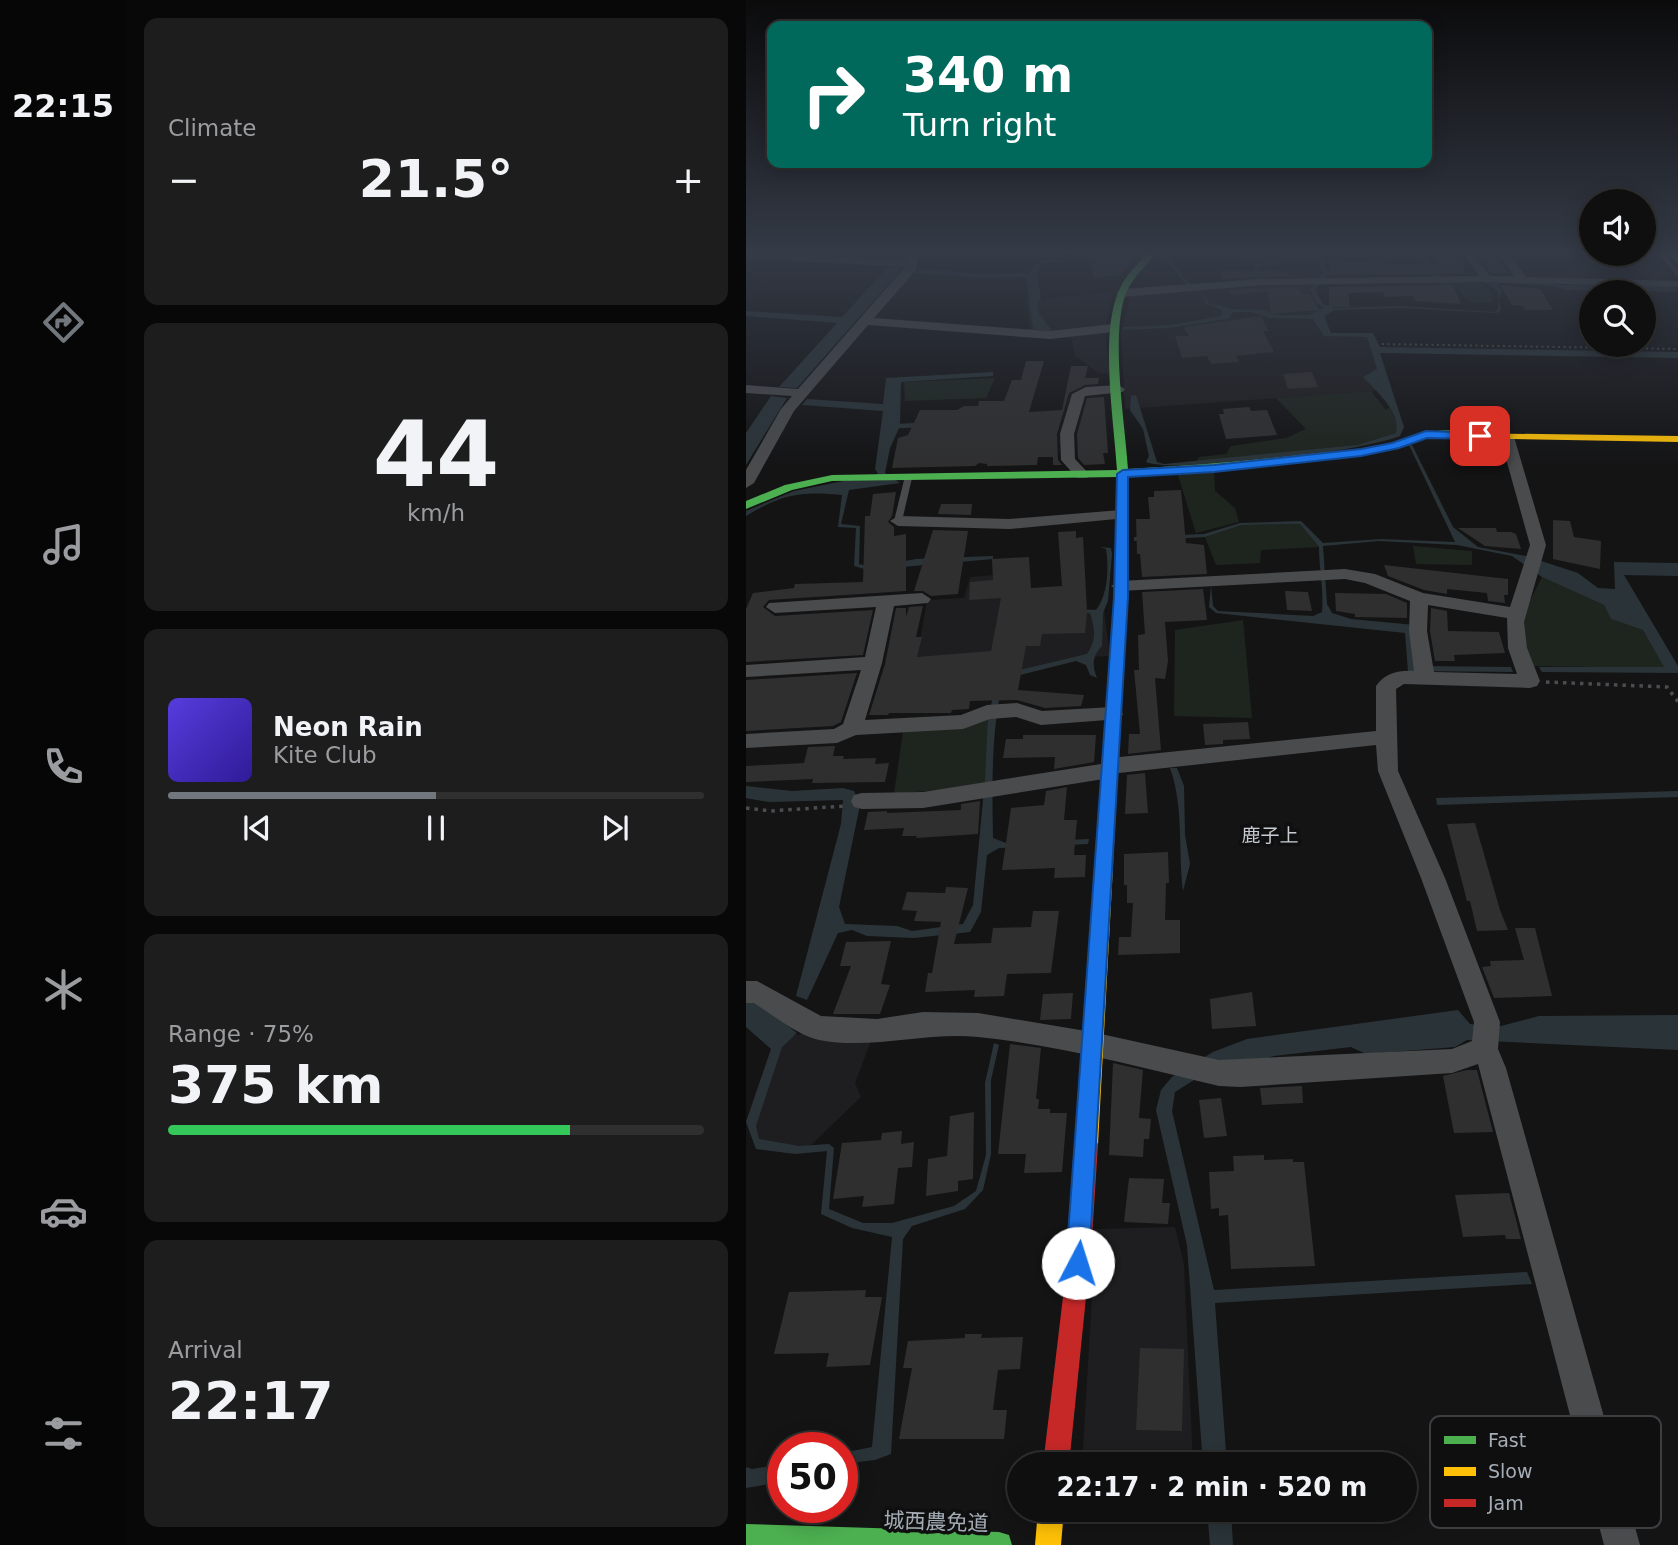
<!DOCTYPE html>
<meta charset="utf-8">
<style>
:root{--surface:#0f0f10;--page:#1d1d1e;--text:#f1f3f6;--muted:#9b9c9f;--line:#2f2f30;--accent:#72777e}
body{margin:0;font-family:"DejaVu Sans","Noto Sans JP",sans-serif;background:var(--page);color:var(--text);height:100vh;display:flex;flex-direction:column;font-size:26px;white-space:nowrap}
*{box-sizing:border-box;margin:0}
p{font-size:23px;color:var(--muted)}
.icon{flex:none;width:38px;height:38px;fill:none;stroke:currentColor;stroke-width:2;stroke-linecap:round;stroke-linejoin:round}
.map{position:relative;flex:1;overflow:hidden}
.drawer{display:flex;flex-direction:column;gap:18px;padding:18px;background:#080809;width:620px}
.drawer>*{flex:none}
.hud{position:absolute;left:21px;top:21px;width:665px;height:147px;border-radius:14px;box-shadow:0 4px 18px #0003,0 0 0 2px var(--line);background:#00695c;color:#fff;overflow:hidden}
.buttons{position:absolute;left:833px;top:189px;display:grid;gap:14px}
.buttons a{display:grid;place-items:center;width:77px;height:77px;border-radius:50%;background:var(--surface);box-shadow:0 4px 18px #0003,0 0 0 2px var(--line);font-size:35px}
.speed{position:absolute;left:21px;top:1432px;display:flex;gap:14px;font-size:35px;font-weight:700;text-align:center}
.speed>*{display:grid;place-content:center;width:91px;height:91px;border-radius:50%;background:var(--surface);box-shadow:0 4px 18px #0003,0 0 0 2px var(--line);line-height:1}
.speed .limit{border:10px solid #d22;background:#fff;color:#111}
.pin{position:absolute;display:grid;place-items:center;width:60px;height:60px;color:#fff;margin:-30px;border-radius:14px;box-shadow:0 4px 10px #0006}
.me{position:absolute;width:77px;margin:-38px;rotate:5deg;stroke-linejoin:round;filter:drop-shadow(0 0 5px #0008)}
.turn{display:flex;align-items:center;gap:24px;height:147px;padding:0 21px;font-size:32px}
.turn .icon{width:91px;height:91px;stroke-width:2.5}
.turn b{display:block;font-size:49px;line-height:60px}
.big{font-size:52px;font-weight:700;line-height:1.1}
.drawer .card{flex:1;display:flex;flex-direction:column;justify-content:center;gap:10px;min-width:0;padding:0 24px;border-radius:14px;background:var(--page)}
.drawer .dial{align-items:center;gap:0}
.dial b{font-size:91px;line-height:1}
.song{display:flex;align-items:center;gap:21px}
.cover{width:84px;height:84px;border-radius:10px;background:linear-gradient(135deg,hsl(250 70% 55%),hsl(250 70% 35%))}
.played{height:7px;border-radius:4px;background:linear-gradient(90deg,var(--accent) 50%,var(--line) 50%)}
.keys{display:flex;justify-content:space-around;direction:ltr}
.heat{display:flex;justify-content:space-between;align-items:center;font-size:38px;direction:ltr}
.charge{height:10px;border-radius:5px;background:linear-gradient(90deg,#34c759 75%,var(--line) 0)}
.trip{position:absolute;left:261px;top:1452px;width:410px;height:70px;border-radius:35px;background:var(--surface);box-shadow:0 4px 18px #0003,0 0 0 2px var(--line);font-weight:700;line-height:70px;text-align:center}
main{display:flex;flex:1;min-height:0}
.dock{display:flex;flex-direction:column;width:126px;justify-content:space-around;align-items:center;background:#060606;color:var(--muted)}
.dock .icon{width:49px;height:49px}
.dock .current{color:var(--accent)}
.dock b{font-size:32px;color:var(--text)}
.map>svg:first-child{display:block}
</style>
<main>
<nav class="dock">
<b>22:15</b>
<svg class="icon current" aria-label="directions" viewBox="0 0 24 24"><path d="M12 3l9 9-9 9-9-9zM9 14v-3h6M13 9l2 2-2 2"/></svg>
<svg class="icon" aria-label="music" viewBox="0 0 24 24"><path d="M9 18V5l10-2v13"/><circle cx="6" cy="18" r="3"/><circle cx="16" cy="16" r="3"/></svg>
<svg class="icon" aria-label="phone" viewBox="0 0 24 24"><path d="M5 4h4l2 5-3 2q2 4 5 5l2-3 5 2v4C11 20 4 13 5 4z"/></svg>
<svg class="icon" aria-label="climate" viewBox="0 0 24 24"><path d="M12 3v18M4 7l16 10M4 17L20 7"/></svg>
<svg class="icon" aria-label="car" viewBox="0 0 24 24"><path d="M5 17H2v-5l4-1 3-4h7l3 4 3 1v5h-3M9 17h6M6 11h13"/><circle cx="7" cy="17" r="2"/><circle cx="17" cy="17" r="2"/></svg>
<svg class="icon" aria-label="filters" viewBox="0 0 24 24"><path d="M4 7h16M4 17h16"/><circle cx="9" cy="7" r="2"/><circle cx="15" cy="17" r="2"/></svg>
</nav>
<section class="drawer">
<div class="card"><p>Climate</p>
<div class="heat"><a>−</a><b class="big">21.5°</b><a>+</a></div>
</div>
<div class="card dial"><b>44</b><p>km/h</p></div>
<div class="card">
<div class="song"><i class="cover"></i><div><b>Neon Rain</b><p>Kite Club</p></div></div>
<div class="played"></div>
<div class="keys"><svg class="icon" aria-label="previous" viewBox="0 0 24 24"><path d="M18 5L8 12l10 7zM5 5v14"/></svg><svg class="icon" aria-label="pause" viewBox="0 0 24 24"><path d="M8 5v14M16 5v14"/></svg><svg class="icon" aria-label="next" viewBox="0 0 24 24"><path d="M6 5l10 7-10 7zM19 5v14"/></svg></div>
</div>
<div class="card"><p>Range · 75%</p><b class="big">375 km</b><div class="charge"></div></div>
<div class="card"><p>Arrival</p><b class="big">22:17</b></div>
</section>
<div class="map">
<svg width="933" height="1545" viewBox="0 0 933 1545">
<rect width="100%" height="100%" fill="#141415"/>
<!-- built -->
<g fill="#1e1e20">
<polygon points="538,252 573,252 580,274 566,290 573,303 586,309 571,316 583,334 625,334 643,390 379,409 375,331 386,291 514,280 510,266"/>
<polygon points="367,292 359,330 364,374 353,373 329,356 324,332 284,330 281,301"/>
<polygon points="260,574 274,612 358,609 364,656 343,657 257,676 162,658 172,654 181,600 218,598 224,577"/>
<polygon points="61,1032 125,1041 109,1083 115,1097 61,1149 9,1144 5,1128 32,1040"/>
<polygon points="429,1227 438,1264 447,1465 336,1465 350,1229"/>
</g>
<!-- green -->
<g fill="#1e251f">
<polygon points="538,250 538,262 510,266 487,259 483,252"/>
<polygon points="618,253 670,254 674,261 625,263"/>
<polygon points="692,282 733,282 746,292 747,302 723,303 713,289 693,287"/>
<polygon points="249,378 240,398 159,401 158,382"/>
<polygon points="625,391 640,410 644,407 652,425 650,433 611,445 450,462 453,457 480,454 485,446 540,438 560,429 530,398"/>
<polygon points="468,470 469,491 489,508 493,522 450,533 431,472"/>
<polygon points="554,524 573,547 515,550 514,563 470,565 459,537 496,525"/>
<polygon points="667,546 726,551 726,565 670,564"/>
<polygon points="796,577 858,605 865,619 897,630 919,668 783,666 776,617"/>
<polygon points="497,620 506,718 428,716 429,630"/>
<polygon points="245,718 243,785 148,794 157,732"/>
</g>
<!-- water -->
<g fill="#2a3438" fill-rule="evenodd">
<path d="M395,250H399L397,255L295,263L291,277L295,298L291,303L293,314C299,318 299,325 306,329L304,331L287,329L280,277L233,278L169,273L173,269L224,273H283L292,262L298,260H337L391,254Z"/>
<path d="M536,250H677L690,274L697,277L734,276L744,283L761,280L819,285L929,286L932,292L821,290L805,286L756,283L750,285L756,291L752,299L755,310L751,313L655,308L588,310L578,316L585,333H627L634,347L932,352V358L634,353L658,427L654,436C618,451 434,475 400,462L403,456L397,429L384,410L385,396L390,395L411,462L418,464L611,445L650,433C655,412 630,391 617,377L631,369L621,337L578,336L567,319L524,318L504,312H487L482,319L423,328L377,330V327L424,325L475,316L476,310L460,304L454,290L463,303L486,309L519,310L529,315H562L579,308L571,303L564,290L577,273L570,252H543L536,263L514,266L512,267L516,279L441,286L417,256L412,255H419L445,285L512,278L508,267L510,264L533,262L536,258ZM617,250L673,253L687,278H732L752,291V309L748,312L655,306L587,308L577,304L569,290L582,274L576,254Z"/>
<polygon points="142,267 154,267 154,271 51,388 33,387 91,323 0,316 0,311 96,317"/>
<path d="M247,372V376L155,382L154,426L144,448L139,473L154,483L103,490L95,524L114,526L113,564L125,567L170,559L247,556V559L122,570L108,566L110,528L92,527L96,495C55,491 36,494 0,516V511L48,491L132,474L129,469L137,411L56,405L61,399L137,404L140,378Z"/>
<polygon points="25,396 41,398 0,465 0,433"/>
<path d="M663,445H666L707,527L732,547L780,556L832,573L852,588L869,589L868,562L932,563V576L878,575L932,666V673L796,672L793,667H918L897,630L865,619L858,605L796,577L766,556L711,545L633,541L577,546L581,604L586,613L605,619L669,625L673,666L765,667L767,672L662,671L659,633L470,613L463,607L465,586L467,606L472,611L567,616L576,612C578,587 573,570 573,547L554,524L496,525L459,537L388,541V537L458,534L494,523L555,521L577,543L635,539L709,542Z"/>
<path d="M353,547L365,548L366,554L362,601L357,613L356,646C346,656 346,666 351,678L344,675L340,665L330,661L266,677L256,685C245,736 246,786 247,838L260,843L343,839L342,844L253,848L241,855L235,912L224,932L168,938L121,936L106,930L92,933L61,1000L50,996L95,824L97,800L23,802L0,798V786L46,791L97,788L108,791L114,805L93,907L99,924L151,926L166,931L217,924L227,905L239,780L242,718L252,675L341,654C351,639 349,629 344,613L316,612L322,609L350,610C362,595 363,568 360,549Z"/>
<path d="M424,768H431L438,786L439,835L444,864L437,891C432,851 438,806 424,768Z"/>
<polygon points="933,791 932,797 691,805 690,798"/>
<polygon points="0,1002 10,1002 51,1033 36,1047 10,1126 13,1139 53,1146 83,1144 88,1148 83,1209 117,1223 146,1223 208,1206 230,1191 240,1155 239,1083 248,1043 253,1045 245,1080 245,1154 237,1190 219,1209 166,1226 157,1239 145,1454 129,1460 96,1464 96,1453 126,1447 146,1237 106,1228 75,1214 81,1151 49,1154 10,1149 0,1122 25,1049 0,1027"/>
<polygon points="712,1010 724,1024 751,1027 793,1016 932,1015 932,1050 721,1040 709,1047 620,1054 605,1047 528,1056 506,1063 475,1063 429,1092 426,1111 468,1290 781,1272 786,1284 469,1303 481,1465 457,1465 441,1245 410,1110 415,1090 426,1077 467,1052 501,1039"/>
<polygon points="37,1464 37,1472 29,1483 0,1488 0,1467 6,1469"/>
<polygon points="461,1510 485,1510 487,1545 464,1545"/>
</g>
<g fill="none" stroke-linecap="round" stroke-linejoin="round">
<!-- stream -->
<polyline stroke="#2a3438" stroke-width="4.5" points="154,426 173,425"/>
</g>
<!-- building -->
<g fill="#2f2f30">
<polygon points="340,250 392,250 393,254 375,275 348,278"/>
<polygon points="583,250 594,250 597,262 639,262 641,265 689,264 685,250 712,250 716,257 719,274 583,275"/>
<polygon points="728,250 747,250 763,273 745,273"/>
<polygon points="473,271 539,271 545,276 477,279"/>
<polygon points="707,285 715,304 669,301 667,296 639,297 638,292 602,293 604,307 583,307 583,287"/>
<polygon points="754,285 794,289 807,310 779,310 776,306 766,305"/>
<polygon points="552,287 557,295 564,295 573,310 525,314 522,291 485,295 483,290"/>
<polygon points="515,316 522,331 517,331 528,352 490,356 493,362 465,364 461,356 436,358 429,336 443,336 437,327"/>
<polygon points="280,361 298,361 283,412 316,410 325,366 342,366 339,378 353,378 352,384 339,385 323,393 311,434 312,460 316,465 307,465 307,457 292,457 291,465 241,466 241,464 233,463 229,466 146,468 152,438 162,435 174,410 211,410 218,406 232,406 233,401 258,401 266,380 275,380"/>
<polygon points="566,372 572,387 542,389 537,374"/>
<polygon points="358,397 362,453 357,453 359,464 338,465 332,458 331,434 341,398"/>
<polygon points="503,407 505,411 521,410 531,435 480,439 473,414 478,414 477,409"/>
<polygon points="435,490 440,543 458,545 461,574 396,577 394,554 391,554 390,519 404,519 402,497 408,497 408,491"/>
<polygon points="150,492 146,516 142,522 148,527 148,536 160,534 160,591 23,600 17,607 29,616 127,610 117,655 0,662 0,609 7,593 48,588 49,584 117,582 119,516 124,516 127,494"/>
<polygon points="195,504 226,504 225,515 192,514"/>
<polygon points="807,520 824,521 828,537 855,541 854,569 807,559"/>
<polygon points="712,528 750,528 751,532 765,532 770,534 775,549 739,546"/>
<polygon points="187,530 222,531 212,594 185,596 177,591 168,591"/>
<polygon points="330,531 330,538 337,537 341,611 339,633 296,634 294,646 280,646 272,690 338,695 335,706 299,708 271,700 224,701 223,709 206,710 205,713 143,713 142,715 123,715 139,664 150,608 160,608 160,617 163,607 177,606 170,637 176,637 171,657 245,651 255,598 223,600 224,582 247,580 246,559 283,557 285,588 316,586 312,532"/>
<polygon points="638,565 762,579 762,595 758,595 759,603 742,601 741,593 701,589 701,594 678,590 642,576"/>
<polygon points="457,589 461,620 419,622 422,661 419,679 409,678 415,750 382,754 383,734 394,734 388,670 393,670 392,635 399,634 396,592"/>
<polygon points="539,591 562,592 566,611 541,610"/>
<polygon points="589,593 640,594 661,603 661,618 609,617 609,614 590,611"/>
<polygon points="685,608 701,611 702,631 753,632 759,653 708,655 709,661 689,661 684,631"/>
<polygon points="111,673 95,722 87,726 0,731 0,680"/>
<polygon points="502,722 504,739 477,740 477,744 459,745 457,724"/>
<polygon points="277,735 350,735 348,762 308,769 309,757 257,758 260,739 277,739"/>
<polygon points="89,746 87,756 98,756 97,759 130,758 129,764 143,763 139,782 66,783 67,779 0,782 0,766 58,763 62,747"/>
<polygon points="399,773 402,813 379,814 381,775"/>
<polygon points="321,787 318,820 331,820 328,855 340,855 339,877 308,878 309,868 256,870 265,808 298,805 300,791"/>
<polygon points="234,801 232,834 170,838 171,836 156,836 158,828 118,830 122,812 141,811 141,813 215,810 215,804"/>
<polygon points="729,823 754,910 762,930 731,931 724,901 721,901 701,824"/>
<polygon points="422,852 423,883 420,883 419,920 434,920 434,953 372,955 373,937 385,937 387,903 381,903 381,885 378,885 378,854"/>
<polygon points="200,887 222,888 208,944 245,943 247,928 285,927 287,911 313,911 305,973 261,974 258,996 228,997 229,990 179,992 182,973 186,973 195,922 168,921 171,911 156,910 161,892 199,893"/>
<polygon points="769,928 789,928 806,996 748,998 736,967 745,966 744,961 778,960"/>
<polygon points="145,941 135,984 144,985 134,1014 87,1014 105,966 94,966 100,942"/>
<polygon points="506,992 510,1026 466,1029 464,999"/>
<polygon points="327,993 325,1019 294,1020 297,994"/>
<polygon points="264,1044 295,1048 290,1099 293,1099 292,1109 304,1109 304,1113 321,1113 316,1172 278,1173 280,1154 252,1154"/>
<polygon points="367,1063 397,1070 393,1118 405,1119 403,1139 398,1139 397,1157 363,1155"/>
<polygon points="721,1070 731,1070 747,1132 708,1133 697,1076"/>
<polygon points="556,1086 557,1103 516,1105 514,1088"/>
<polygon points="475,1098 481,1136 458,1138 453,1100"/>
<polygon points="228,1112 227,1179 212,1181 212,1191 180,1196 182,1159 201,1156 204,1116"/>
<polygon points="156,1131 155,1144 168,1142 166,1167 152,1168 148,1204 116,1207 118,1196 87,1199 96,1143 135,1140 136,1133"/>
<polygon points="518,1155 518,1160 547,1159 547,1162 558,1162 569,1266 485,1269 482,1215 473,1216 473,1208 465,1209 463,1172 488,1171 487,1156"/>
<polygon points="383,1178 418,1179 416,1203 424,1203 422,1224 378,1222"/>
<polygon points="763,1193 775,1239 760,1239 759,1235 717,1237 709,1195"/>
<polygon points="120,1290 119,1297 136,1297 124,1365 80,1367 83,1353 28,1354 43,1292"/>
<polygon points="219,1334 236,1334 235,1338 277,1337 274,1369 252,1370 247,1410 261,1410 258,1439 153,1439 166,1368 157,1368 162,1341 219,1338"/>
<polygon points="394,1348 438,1349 436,1431 390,1430"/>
</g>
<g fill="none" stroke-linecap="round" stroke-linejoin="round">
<!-- path-far1 -->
<polyline stroke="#4a4c4f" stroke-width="2" stroke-dasharray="2 3.5" stroke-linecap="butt" points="636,344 933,349"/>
<!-- path -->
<g stroke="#4a4c4f" stroke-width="3.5" stroke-dasharray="3.5 5" stroke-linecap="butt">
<polyline points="800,682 921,687 933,703"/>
<polyline points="0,808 24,811 99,806"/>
</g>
<!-- lane -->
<g fill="#494b4d" fill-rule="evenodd">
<polygon points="910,250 916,250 933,272 933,279"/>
<polygon points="159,476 166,478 156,521 152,523 148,521"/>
</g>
<!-- street -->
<g fill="#494b4d" fill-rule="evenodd">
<polygon points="162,250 173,250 170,270 128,318 304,331 367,324 373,328 367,332 304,339 122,325 48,411 8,483 0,488 0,470 35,409 46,396 0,393 0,385 52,389 159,267 0,258 0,252 160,260"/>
<polygon points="317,250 327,250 327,251 322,254"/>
<polygon points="714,250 725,250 744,276 768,276 750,250 761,250 780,277 933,281 933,287 741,282 516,285 376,297 370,293 376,289 516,279 733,276"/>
<polygon points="372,385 379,389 377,392 339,396 328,434 329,459 344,475 341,478 331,478 315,460 314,434 326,394 340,387"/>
<path d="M761,433L768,437L800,545L778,622L781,648L794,681L791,686L784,688L658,684L650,689L652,771L699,878L754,1022L752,1049L760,1068L894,1545H858L732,1064L706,1073L494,1087L473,1086C394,1067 313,1045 232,1037C179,1032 126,1050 73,1040C53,1036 25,1014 8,1003H0V981H11L75,1016L131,1019L177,1012L232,1013L346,1032L473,1060L706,1049L726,1041L728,1022L675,878L632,771L630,745L373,773L364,778L177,808L116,809L108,807L105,801L108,795L116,793L177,792L355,764L364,758L630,731V686C639,673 653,670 668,671L663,631L664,601L619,583L599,579L374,591L365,586L374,581L599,569L629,574L677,593L764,607L784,545L754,437ZM682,605L761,618L762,648L771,674L688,672L681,631Z"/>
<polygon points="375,510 383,515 381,518 264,529 152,526 144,521 152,516 264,519"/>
<polygon points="176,593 185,599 182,603 148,606 136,663 119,720 215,715 241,705 271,703 296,711 367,707 374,709 377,714 374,719 295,725 270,717 244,719 217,729 110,735 91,743 0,748 0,734 88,729 97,724 115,670 0,677 0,665 119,657 130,607 29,613 20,607 23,603"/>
</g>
<!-- fast -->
<g fill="#4caf50" fill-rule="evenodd">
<path d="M404,250H413C402,264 387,276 380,293C364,335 379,422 382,469C440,466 496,462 553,455C583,452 614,450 643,444C665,439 700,421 720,436L715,439L681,438L653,448L615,455L468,471L383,476L382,597L377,675L370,680L363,675L368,597L371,477L86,481L46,490L0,509V501L39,485L86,475L371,470C368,422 354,335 372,293C378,276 393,263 404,250Z"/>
<polygon points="919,250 927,250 933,257 933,266"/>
<polygon points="0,1524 253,1532 263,1535 266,1545 0,1545"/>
</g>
<!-- slow -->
<g fill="#ffc107" fill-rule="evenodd">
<polygon points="715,433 933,436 933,442 711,438 711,434"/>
<polygon points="358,859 364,861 367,866 352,1144 348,1151 341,1155 334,1151 330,1144 349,866 352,861"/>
<polygon points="292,1510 318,1510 315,1545 289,1545"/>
</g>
<!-- jam -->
<g fill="#c62828" fill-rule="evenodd">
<polygon points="370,670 377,675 367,866 364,871 358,873 352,871 349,866 363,675"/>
<polygon points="341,1133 348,1137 352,1144 346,1238 323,1465 297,1465 324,1238 330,1144 334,1137"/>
</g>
</g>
<!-- sky -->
<linearGradient id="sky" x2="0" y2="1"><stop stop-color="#0b0b0c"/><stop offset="0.54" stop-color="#343a46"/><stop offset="1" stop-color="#343a46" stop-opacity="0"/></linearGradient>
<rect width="933" height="467" fill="url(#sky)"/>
<!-- route -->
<polygon fill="#1a73e8" stroke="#114b97" stroke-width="2" points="680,431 734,433 740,436 734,439 681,438 653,448 615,456 468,472 382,477 382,597 343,1263 340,1271 332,1275 324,1271 320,1263 368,597 371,474 377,470 468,465 615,449 646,443"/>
<g text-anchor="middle" stroke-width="7" stroke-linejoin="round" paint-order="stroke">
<!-- neighbourhood labels -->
<g font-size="19" fill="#c6ccd2" stroke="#0f0f10">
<text x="524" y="842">鹿子上</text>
</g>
<!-- near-street labels -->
<g font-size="21" fill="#a5adb6" stroke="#0f0f10">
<text transform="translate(190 1522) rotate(2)" y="7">城西農免道</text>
</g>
</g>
<!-- legend -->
<rect x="684" y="1416" width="231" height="112" rx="10" fill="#0f0f10" stroke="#3c3e42" stroke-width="2"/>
<rect x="698" y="1436" width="32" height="8" fill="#4caf50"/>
<rect x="698" y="1467" width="32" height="9" fill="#ffc107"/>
<rect x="698" y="1499" width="32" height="8" fill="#c62828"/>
<g font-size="19" fill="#a5adb6">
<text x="742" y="1447">Fast</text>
<text x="742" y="1478">Slow</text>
<text x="742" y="1510">Jam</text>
</g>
</svg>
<div class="buttons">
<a><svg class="icon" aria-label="sound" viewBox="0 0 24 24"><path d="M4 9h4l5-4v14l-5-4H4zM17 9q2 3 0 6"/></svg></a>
<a><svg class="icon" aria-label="search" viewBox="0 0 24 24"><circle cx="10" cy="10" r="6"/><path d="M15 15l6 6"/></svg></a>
</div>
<div class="speed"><div class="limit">50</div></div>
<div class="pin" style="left:734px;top:436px;background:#d93025"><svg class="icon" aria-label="arrive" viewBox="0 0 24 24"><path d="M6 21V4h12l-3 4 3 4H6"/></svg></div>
<svg class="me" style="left:332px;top:1263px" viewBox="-20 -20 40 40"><circle r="19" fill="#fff"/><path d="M0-13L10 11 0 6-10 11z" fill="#1a73e8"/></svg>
<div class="trip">22:17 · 2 min · 520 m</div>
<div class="hud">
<div class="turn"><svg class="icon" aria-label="right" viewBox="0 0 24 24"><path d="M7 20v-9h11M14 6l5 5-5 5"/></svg><div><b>340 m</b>Turn right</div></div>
</div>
</div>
</main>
